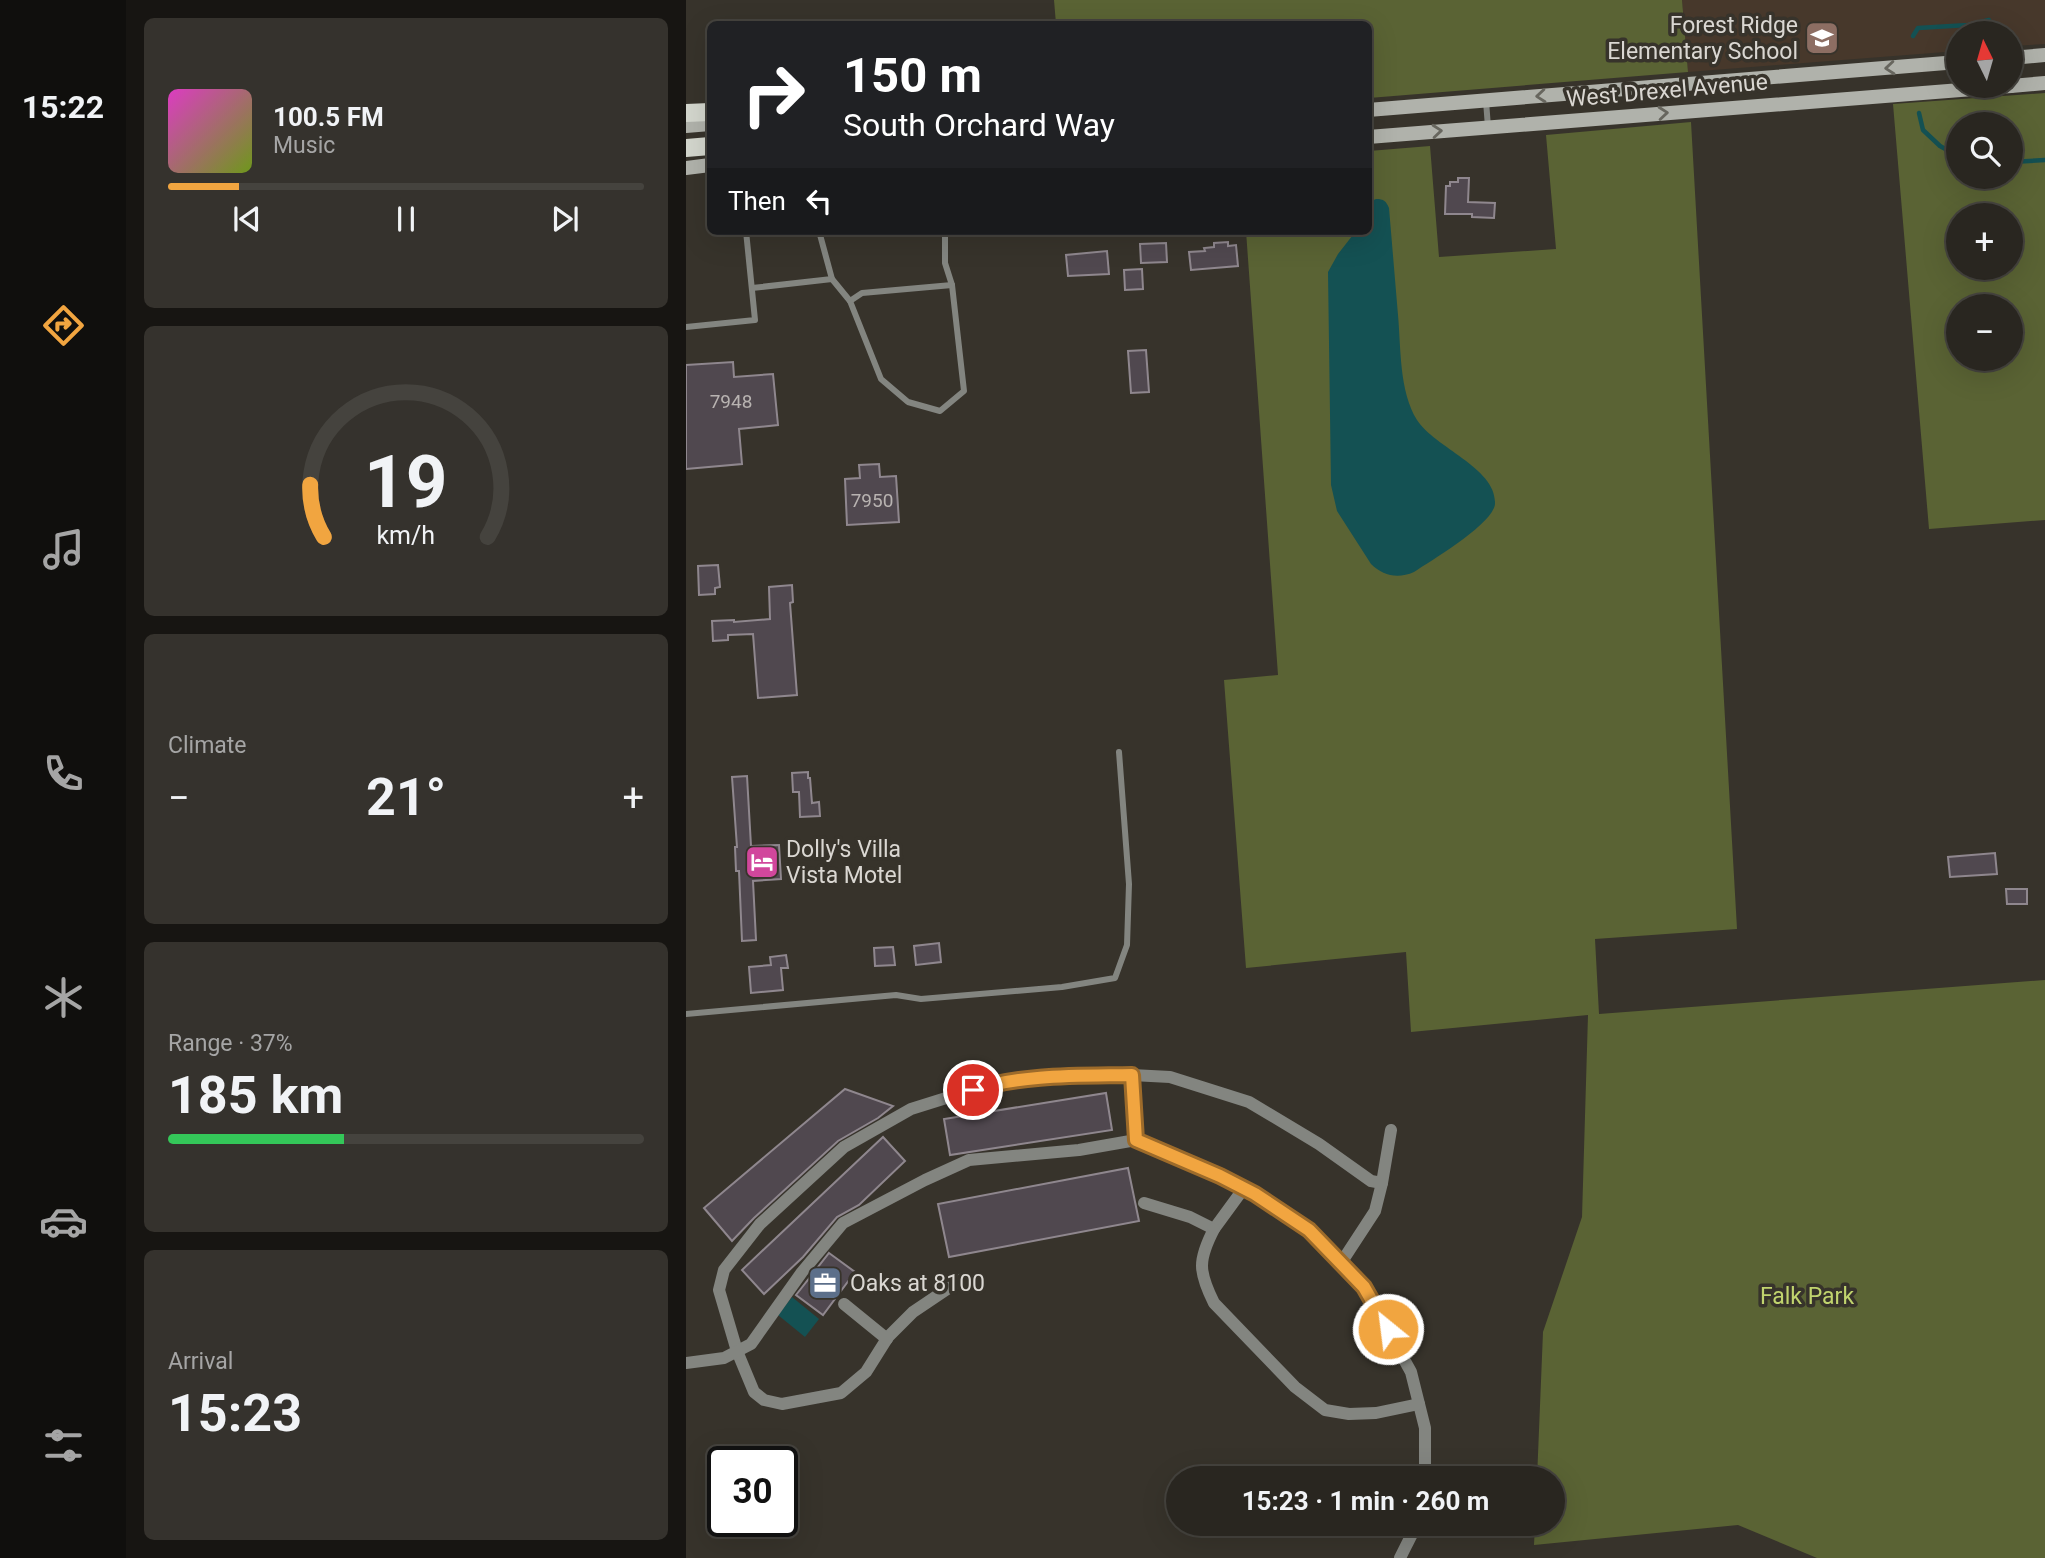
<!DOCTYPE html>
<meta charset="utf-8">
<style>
:root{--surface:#292620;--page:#35322d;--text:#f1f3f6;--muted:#a5a5a5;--line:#45433e;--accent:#f1a540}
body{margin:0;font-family:Roboto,sans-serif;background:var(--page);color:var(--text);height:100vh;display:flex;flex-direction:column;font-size:26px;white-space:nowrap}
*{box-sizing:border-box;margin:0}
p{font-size:23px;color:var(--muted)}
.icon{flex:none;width:38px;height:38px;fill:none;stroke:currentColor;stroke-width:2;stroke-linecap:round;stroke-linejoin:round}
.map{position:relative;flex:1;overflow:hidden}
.sheet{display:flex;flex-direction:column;gap:18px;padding:18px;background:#171512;width:560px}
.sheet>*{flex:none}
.top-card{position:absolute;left:21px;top:21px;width:665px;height:214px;border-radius:10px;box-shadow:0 7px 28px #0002,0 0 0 2px var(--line);background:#202124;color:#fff;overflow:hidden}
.needle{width:46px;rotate:355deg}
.fabs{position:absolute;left:1260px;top:21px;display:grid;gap:14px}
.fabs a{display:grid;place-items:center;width:77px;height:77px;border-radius:50%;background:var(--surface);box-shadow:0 7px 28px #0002,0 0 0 2px var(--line);font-size:35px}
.speed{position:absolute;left:21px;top:1446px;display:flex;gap:14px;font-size:35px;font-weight:700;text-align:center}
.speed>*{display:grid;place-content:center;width:91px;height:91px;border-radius:50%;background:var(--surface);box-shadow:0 7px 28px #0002,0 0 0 2px var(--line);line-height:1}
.speed .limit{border:4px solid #111;border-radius:10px;background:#fff;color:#111}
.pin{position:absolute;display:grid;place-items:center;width:60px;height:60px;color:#fff;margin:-30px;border:4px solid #fff;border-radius:50%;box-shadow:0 2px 7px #0007}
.me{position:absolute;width:77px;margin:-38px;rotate:331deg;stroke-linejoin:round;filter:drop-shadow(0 0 5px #0008)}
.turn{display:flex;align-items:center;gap:24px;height:147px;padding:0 21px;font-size:32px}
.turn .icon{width:91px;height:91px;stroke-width:2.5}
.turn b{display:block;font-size:49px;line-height:60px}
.then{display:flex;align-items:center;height:66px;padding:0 21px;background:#0003;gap:14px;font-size:26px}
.big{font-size:52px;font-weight:700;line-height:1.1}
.sheet .tile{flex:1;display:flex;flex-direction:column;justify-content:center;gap:10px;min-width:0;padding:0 24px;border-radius:10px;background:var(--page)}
.sheet .dial{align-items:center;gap:0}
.dial svg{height:182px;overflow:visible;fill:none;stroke:var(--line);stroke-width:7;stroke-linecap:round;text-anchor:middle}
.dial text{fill:var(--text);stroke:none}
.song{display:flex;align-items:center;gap:21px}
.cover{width:84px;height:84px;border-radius:10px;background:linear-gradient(135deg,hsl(310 70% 55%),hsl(80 70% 35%))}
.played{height:7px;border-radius:4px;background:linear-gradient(90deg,var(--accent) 15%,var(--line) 15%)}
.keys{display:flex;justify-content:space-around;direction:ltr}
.heat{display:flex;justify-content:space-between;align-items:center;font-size:38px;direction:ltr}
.charge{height:10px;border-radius:5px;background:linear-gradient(90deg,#34c759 37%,var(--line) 0)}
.trip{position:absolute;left:480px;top:1466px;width:399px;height:70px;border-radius:35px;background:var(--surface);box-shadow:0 7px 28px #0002,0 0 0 2px var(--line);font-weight:700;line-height:70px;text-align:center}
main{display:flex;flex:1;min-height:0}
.dock{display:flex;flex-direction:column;width:126px;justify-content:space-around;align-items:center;background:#100f0d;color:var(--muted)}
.dock .icon{width:49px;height:49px}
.dock .on{color:var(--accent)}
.dock b{font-size:32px;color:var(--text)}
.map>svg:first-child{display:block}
</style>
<main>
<nav class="dock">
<b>15:22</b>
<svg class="icon on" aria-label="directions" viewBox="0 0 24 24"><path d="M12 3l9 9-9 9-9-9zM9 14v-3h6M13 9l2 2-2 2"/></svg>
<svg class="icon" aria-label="music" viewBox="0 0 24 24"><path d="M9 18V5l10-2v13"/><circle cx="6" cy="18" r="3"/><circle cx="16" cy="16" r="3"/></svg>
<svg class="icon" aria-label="phone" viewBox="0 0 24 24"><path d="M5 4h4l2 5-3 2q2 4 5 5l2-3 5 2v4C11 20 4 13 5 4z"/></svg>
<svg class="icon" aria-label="climate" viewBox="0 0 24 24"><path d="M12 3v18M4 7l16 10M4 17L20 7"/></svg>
<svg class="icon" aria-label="car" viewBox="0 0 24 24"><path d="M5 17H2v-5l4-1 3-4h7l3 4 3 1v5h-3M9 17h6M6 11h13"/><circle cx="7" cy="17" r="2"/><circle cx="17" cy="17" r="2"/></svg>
<svg class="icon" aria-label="filters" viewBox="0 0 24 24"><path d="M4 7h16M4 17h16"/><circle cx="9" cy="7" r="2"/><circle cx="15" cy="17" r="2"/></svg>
</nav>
<section class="sheet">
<div class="tile">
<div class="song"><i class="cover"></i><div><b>100.5 FM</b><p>Music</p></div></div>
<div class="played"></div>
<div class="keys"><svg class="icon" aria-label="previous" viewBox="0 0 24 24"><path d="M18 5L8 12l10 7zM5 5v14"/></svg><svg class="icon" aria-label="pause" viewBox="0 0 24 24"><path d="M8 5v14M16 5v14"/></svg><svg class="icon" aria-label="next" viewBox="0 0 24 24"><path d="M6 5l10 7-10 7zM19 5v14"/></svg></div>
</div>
<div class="tile dial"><svg viewBox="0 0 100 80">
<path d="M14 69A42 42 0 1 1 86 69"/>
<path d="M14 69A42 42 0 0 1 8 46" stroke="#f1a540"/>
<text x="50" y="56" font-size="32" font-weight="700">19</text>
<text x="50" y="72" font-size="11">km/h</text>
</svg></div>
<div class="tile"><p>Climate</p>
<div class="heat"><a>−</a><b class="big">21°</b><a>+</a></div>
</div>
<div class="tile"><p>Range · 37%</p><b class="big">185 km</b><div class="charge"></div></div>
<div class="tile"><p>Arrival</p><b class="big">15:23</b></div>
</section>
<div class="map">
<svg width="1359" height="1558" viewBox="0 0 1359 1558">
<rect width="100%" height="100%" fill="#37332b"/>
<!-- education -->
<polygon fill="#47382b" points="996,0 1359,0 1359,44 1325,46 1325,33 1272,33 1272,51 1002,72"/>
<!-- green -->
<g fill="#5a6334" fill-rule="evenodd">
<polygon points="368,0 996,0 1002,72 683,98 682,24 370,24"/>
<path d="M1359,93V520L1243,529L1207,104ZM1272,124H1325V177H1272ZM1272,215H1325V268H1272ZM1272,306H1325V359H1272Z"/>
<polygon points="1005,122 1051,929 909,939 913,1014 1359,980 1359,1558 1131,1558 1052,1525 848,1545 849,1524 866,1524 866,1479 851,1479 857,1332 896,1217 902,1015 725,1032 720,952 560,968 538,680 592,675 560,231 682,231 683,151 744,146 753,257 870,249 860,135"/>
</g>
<!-- water -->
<g fill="#145153">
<path d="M690,199C698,199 700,201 703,208C706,244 709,279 712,315C715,348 713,391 731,420C749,448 811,468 809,504C807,524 746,560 728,572C712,579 697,576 685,564L651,511L645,485L642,272L652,254L670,231H682L683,202Z"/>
<polygon points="106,1297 133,1319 119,1337 92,1315"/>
</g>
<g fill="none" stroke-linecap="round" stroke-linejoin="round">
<!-- stream -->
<g stroke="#145153" stroke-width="4.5">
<polyline points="1227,36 1232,28 1282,25 1303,20"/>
<polyline points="1233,113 1237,130 1254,146 1272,156"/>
<polyline points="1325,162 1359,160"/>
</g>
</g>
<!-- building -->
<g fill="#50484f" stroke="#8f878e" stroke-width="2">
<polygon points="772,178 783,178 782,202 809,203 808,218 786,217 786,214 759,214 760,186 764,186 764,182 772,182"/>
<polygon points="542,242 542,246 550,245 552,266 505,270 503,252 519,251 518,248 528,247 528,243"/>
<polygon points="480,243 481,262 455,263 454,244"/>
<polygon points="421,251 423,274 382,276 380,255"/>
<polygon points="456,269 457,289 439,290 438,270"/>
<polygon points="460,350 463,392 445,393 442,351"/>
<polygon points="47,362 48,377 87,374 92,425 53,429 56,464 0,469 0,365"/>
<polygon points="193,464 194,477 210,476 213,522 161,525 159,479 174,478 173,465"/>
<polygon points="32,565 34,587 29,588 29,594 13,595 12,566"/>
<polygon points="106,585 107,602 104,603 111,695 72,698 67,634 42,635 42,640 27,641 26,621 48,620 48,622 84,619 83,587"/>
<polygon points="122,772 122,778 124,778 126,803 133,802 134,816 114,817 113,792 107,792 106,773"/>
<polygon points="61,776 65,846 93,845 95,879 67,881 70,940 56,941 53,871 50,871 49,847 51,847 46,777"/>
<polygon points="1309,853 1311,874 1264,877 1262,857"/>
<polygon points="1320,889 1341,889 1341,904 1321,904"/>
<polygon points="253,943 255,962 230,965 228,946"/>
<polygon points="207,947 209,965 189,966 188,948"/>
<polygon points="100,955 102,968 95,968 97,990 65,993 63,967 85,965 84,957"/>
<polygon points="159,1089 207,1106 192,1118 152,1141 68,1218 46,1241 18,1208"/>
<polygon points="420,1093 426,1130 264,1155 258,1119"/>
<polygon points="197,1137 219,1161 173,1205 151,1217 117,1257 78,1294 56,1270"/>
<polygon points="442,1168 453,1221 263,1257 252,1204"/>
<polygon points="143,1253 169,1272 137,1315 110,1295"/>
</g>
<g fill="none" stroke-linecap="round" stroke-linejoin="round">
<!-- lane -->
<g stroke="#838580" stroke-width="6">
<polyline points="800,101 802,127"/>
<polyline points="146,279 164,301 195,379 222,402 254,411 278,391 266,285 259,263 259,231"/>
<polyline points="66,288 146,279 133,231"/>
<polyline points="164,301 176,293 266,285"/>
<polyline points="0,327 69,320 60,231"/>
<polyline points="0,1014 210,995 235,999 376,987 429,978 441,945 443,884 433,752"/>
</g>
<!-- street -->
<g stroke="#838580" stroke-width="12">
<polyline points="446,1075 450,1140"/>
<polyline points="450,1140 534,1176 569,1194 623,1229 678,1287 725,1372 739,1428 739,1479"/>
<polyline points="458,1203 504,1217 528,1229 558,1188"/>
<path d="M528,1229C512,1260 512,1271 528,1303L609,1387L639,1410L663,1414L690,1413L733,1404"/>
<polyline points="655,1263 689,1211 696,1183"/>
<polyline points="279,1277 227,1312 202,1337 180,1372 155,1393 96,1404 78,1400 68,1392 51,1351 33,1290 38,1270 74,1224 158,1147 225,1109 308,1083 381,1077 446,1075 484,1077 563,1102 633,1144 685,1181 696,1183 705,1130"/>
<polyline points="158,1304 201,1339"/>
<polyline points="0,1363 38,1358 65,1344 116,1272 157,1223 239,1180 283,1160 393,1150 450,1140"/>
<polyline points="714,1558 731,1524"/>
</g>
<!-- secondary -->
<g stroke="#b0b2ab" stroke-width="14">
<polyline points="1325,58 1359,55"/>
<polyline points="1325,86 1359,83"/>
<polyline points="682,110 1272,62"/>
<polyline points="0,126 24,124"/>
<polyline points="682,137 1325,86"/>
<polyline points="0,168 24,165"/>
</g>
<!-- primary -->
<g stroke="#d3d6cd" stroke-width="18">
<polyline points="0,113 24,112"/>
<polyline points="0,148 24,146"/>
</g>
</g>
<!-- one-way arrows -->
<defs><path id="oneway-chevron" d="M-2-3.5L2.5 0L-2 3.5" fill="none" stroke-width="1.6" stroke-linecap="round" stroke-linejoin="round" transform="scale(1.75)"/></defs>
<g stroke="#67665e">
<use href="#oneway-chevron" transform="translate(1204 68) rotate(175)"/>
<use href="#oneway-chevron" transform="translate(855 96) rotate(175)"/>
<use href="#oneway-chevron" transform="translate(977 113) rotate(-5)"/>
<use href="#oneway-chevron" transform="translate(751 131) rotate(-5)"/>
</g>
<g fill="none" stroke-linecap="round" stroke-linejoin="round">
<!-- route casing -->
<g stroke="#9d6b2a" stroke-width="18">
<path id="route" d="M287,1090C337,1074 394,1076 446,1075L450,1140L534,1176L569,1194L623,1230L678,1287L702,1329"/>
</g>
<!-- route -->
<use href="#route" stroke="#f1a540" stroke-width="12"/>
</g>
<!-- icons -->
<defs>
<g id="school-square" transform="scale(1.75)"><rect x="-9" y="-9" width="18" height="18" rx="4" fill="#8d6e63" stroke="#37332b"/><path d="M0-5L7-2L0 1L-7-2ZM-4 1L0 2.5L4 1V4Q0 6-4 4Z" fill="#fff"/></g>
<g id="hotel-square" transform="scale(1.75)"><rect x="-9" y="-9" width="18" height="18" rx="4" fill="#d1479c" stroke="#37332b"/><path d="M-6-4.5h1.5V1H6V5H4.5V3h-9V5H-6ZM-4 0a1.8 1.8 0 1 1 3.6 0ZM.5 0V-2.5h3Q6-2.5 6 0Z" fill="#fff"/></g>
<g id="office-square" transform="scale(1.75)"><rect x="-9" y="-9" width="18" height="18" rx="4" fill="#5c6f8a" stroke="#37332b"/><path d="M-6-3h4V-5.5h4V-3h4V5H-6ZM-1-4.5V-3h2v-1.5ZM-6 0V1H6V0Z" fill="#fff"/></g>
</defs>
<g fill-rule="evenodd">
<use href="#school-square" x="1136" y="38"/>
<use href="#hotel-square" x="76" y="862"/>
<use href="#office-square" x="139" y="1283"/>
</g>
<g text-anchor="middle" stroke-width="7" stroke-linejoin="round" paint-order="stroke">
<!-- number labels -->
<g font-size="19" fill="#b8b3b1">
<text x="45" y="408">7948</text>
<text x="186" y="507">7950</text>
</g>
<!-- poi labels -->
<g font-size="23" fill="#dad7d2" stroke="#37332b" text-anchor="start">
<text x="1112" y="33" text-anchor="end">Forest Ridge<tspan x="1112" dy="26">Elementary School</tspan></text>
<text x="100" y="857">Dolly's Villa<tspan x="100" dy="26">Vista Motel</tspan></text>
<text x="164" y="1291">Oaks at 8100</text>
</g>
<!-- street labels -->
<g font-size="23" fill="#dad7d2" stroke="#37332b">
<text transform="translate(981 90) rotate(-5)" y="8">West Drexel Avenue</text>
</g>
<!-- park labels -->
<g font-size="23" fill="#c1d46e" stroke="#37332b">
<text x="1121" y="1304">Falk Park</text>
</g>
</g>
</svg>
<div class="fabs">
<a><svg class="needle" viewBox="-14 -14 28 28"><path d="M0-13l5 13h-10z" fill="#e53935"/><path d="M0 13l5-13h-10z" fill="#a5a5a5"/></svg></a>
<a><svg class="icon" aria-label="search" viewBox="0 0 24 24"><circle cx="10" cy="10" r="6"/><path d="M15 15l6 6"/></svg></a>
<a>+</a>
<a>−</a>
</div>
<div class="speed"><div class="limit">30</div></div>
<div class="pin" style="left:287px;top:1090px;background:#d93025"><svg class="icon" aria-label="arrive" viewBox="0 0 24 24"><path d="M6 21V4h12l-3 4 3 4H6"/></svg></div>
<svg class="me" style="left:702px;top:1329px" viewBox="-20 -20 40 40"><circle r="17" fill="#f1a540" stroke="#fff" stroke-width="3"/><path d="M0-11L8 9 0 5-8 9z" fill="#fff"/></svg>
<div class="trip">15:23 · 1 min · 260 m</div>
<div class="top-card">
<div class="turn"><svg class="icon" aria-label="right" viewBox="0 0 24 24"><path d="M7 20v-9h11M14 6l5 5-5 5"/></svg><div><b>150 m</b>South Orchard Way</div></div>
<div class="then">Then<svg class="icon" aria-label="left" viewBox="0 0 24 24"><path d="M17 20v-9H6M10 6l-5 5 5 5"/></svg></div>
</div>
</div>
</main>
